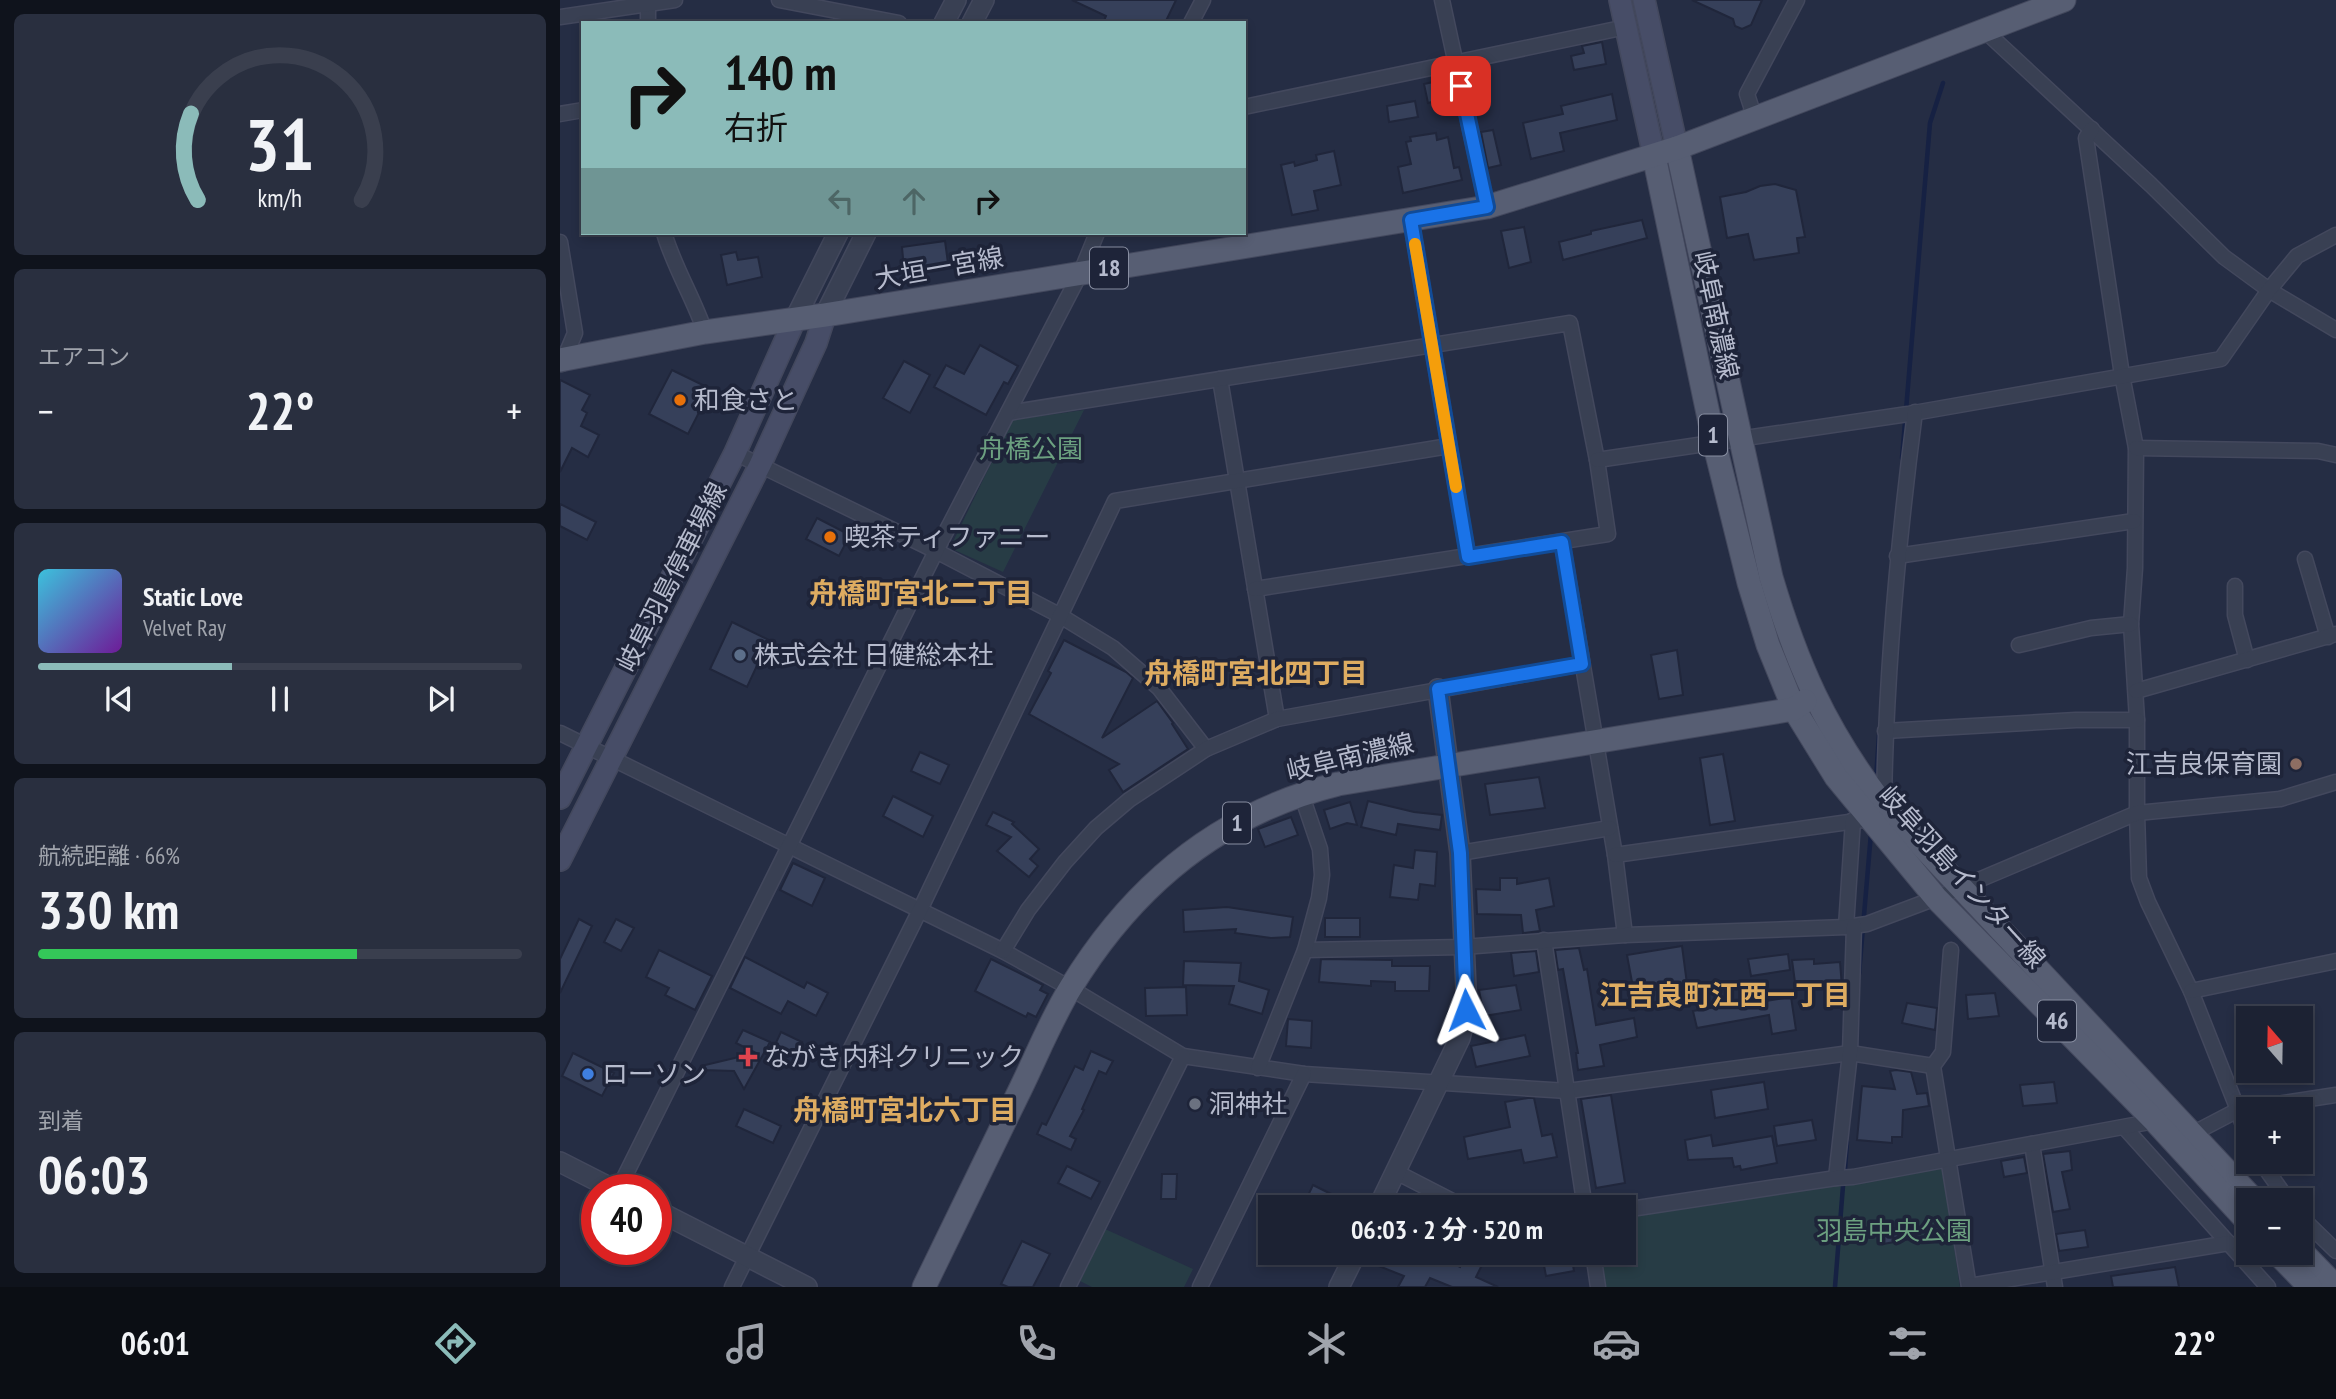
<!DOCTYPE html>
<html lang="ja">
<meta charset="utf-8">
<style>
:root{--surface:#1c2233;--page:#292f3f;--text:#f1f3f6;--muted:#a0a4ac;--line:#3a3f4e;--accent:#8bbbb9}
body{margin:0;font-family:"PT Sans Narrow","Noto Sans JP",sans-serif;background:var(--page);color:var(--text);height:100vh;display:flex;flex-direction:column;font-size:26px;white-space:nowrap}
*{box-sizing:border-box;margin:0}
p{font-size:23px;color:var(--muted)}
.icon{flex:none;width:38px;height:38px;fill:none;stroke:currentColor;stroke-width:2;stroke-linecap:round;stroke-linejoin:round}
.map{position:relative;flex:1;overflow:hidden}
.panel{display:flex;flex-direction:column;gap:14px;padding:14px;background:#0f131c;width:560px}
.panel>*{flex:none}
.hud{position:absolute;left:21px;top:21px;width:665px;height:214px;border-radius:0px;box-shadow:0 4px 10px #0003,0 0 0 2px var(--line);background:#8bbbb9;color:#111;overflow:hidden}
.needle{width:46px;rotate:340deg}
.controls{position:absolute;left:1676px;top:1006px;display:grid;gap:14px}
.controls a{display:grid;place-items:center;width:77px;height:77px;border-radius:0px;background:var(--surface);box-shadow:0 4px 10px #0003,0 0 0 2px var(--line);font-size:35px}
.speed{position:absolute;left:21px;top:1174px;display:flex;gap:14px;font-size:35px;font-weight:700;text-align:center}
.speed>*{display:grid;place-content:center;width:91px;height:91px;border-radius:50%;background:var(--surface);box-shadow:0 4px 10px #0003,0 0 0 2px var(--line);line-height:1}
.speed .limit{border:10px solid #d22;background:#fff;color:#111}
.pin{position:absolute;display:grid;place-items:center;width:60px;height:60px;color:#fff;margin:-30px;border-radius:14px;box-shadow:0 4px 10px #0006}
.me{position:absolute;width:77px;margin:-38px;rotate:357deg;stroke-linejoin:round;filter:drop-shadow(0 0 5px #0008)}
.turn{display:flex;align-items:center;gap:24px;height:147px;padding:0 28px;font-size:32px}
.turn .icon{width:91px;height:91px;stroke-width:2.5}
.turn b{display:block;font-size:49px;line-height:60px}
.lanes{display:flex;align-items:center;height:66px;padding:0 28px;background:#0003;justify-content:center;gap:35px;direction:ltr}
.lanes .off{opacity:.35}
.big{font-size:52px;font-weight:700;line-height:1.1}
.panel .tile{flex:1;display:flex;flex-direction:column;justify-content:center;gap:10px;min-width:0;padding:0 24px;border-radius:10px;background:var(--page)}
.panel .dial{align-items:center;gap:0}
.dial svg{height:182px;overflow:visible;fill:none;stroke:var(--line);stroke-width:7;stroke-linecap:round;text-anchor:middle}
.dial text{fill:var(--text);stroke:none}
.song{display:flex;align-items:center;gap:21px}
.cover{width:84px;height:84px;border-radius:10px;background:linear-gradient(135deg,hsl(190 70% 55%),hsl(280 70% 35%))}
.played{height:7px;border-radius:4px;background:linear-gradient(90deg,var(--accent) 40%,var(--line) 40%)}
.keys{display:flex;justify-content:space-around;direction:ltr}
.heat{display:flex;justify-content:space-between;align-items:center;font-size:38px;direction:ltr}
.charge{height:10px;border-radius:5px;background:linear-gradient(90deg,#34c759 66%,var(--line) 0)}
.trip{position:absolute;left:698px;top:1195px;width:378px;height:70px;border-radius:0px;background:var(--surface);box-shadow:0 4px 10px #0003,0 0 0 2px var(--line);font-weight:700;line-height:70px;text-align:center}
.menu{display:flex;height:112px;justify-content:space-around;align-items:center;background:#0b0e14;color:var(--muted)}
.menu .icon{width:49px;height:49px}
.menu .current{color:var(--accent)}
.menu b{font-size:32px;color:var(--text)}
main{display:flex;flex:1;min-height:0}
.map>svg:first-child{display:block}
</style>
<main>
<section class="panel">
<div class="tile dial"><svg viewBox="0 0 100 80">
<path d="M14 69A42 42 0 1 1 86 69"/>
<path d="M14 69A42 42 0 0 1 11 31" stroke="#8bbbb9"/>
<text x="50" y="56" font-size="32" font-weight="700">31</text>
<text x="50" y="72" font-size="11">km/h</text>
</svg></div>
<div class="tile"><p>エアコン</p>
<div class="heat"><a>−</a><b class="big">22°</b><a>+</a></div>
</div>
<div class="tile">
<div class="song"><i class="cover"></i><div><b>Static Love</b><p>Velvet Ray</p></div></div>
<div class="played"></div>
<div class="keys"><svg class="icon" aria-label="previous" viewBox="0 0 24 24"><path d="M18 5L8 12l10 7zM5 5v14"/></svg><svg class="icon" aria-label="pause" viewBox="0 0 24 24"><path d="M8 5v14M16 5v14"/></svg><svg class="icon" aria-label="next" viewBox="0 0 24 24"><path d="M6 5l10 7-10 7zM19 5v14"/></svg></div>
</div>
<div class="tile"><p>航続距離 · 66%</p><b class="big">330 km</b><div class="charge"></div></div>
<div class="tile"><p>到着</p><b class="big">06:03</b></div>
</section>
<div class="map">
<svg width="1776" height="1287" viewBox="0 0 1776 1287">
<rect width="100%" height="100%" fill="#252d44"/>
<!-- green -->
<g fill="#273c45">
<polygon points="524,410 443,572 390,548 452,420"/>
<polygon points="1382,1167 1400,1287 1045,1287 1039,1253 1064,1253 1064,1217"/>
<polygon points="545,1229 633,1269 624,1287 532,1287 520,1281"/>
</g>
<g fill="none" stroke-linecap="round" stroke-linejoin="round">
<!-- stream -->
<g stroke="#162143" stroke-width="4.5">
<polyline points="1342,458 1370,123 1383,83"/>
<polyline points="1316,779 1319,735"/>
<polyline points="1299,974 1311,833"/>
<polyline points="1285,1169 1287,1142"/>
<polyline points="1275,1287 1283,1186"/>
</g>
</g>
<!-- building -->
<g fill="#36405a" stroke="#20263b" stroke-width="2">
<polygon points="512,0 616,0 605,23 543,23 546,16"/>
<polygon points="1132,0 1202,0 1191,25 1182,29 1175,26 1173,19"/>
<polygon points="1042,42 1046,64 1014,70 1011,56 1024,53 1022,46"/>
<polygon points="887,79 891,97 868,103 864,84"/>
<polygon points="1052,94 1057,120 1000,133 1004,151 971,159 963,123 1003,114 1001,106"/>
<polygon points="855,101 858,117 829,122 827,106"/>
<polygon points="933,130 941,165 928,168 921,132"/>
<polygon points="876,133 877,140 888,137 894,168 899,167 902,180 843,193 838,167 851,164 846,142 851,141 850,137"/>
<polygon points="774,151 781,185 754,191 758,210 732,215 721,165 734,162 735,166 757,160 756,155"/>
<polygon points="1215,184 1236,190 1245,237 1237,238 1239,253 1194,260 1188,234 1167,238 1160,197 1186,192 1200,186"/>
<polygon points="1082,220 1087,238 1003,260 999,242 1031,234 1031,231"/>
<polygon points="964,227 971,262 949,268 941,231"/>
<polygon points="385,241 388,263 344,269 342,247"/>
<polygon points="176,252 178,260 198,257 202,277 167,285 161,255"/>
<polygon points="420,345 458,366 448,384 444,382 426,415 374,387 386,365 404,374"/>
<polygon points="344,361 370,375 350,413 323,398"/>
<polygon points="112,370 151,389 128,434 89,414"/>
<polygon points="0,380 30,395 22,410 27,413 21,426 39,435 28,457 12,448 0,472"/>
<polygon points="0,504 36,522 27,540 0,526"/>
<polygon points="257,518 290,535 279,556 246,539"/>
<polygon points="172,622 209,640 187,687 150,669"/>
<polygon points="504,640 566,672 573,678 542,738 597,701 613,723 612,724 628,749 563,792 549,770 559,764 469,714 491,673 488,671"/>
<polygon points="1117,650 1123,695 1099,699 1091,655"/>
<polygon points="845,732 849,757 794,767 789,743"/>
<polygon points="360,752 389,765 380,784 351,771"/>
<polygon points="1163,754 1175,821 1150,825 1140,758"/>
<polygon points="979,777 985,808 930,815 925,784"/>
<polygon points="333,796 373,816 363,837 323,816"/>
<polygon points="808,801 854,812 882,815 880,830 838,824 836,835 801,827"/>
<polygon points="790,802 797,825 787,823 770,829 764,810"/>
<polygon points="433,812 454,822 452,824 479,849 470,859 478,866 469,877 437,851 451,837 426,825"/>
<polygon points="731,817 738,835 705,847 698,829"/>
<polygon points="855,850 877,852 875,886 860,884 858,900 830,897 834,865 853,868"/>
<polygon points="233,863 265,878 252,906 220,890"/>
<polygon points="940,878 957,878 957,884 989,878 994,906 976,910 980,931 963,933 961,915 917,914 916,889 940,890"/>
<polygon points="667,907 733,917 730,937 711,938 675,933 676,929 624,932 623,910"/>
<rect x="765" y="918" width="35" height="19"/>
<polygon points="19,919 32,926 0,993 0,959"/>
<polygon points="56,919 74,928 61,951 44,942"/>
<polygon points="1122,946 1127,984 1074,993 1067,955"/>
<polygon points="1019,948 1024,970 1027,969 1036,1025 1074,1018 1077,1037 1040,1045 1044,1066 1018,1070 1016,1053 1018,1053 1003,969 998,970 995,950"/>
<polygon points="99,950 152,976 135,1010 105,995 109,988 86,977"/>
<polygon points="976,951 979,972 954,976 951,953"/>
<polygon points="1228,954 1230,970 1191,976 1188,959"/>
<polygon points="185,957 244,988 247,982 268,993 256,1016 228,1001 221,1014 170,988"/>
<polygon points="431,959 483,985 480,990 488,994 476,1017 468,1013 466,1017 415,991"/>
<polygon points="761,959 832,960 832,966 870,966 869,991 835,991 835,982 811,981 811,986 759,982"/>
<polygon points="1254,959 1254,964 1280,962 1282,987 1236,990 1232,960"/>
<polygon points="624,961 681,963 679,981 709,990 702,1014 669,1004 674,986 623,985"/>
<polygon points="956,985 961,1010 924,1016 919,990"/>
<polygon points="626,987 627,1015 586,1016 585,988"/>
<polygon points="1435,993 1439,1016 1408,1019 1406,995"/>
<polygon points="1198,997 1199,1002 1231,997 1236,1030 1212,1034 1209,1015 1137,1028 1133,1011 1168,1005 1168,1002"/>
<polygon points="1347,1003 1377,1008 1375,1030 1342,1023"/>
<polygon points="728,1019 752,1021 751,1048 726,1046"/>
<polygon points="183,1030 210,1042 184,1089 174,1071 142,1070 141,1066 196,1053 176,1043"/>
<polygon points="221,1032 242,1042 236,1058 214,1047"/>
<polygon points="965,1035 970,1056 916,1067 911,1046"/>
<polygon points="531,1051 553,1061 546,1074 539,1071 522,1109 524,1110 510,1136 516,1139 511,1150 477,1134 482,1123 486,1125 515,1066 523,1070"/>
<polygon points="13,1053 54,1073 42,1096 2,1076"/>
<polygon points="1336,1070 1351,1072 1357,1094 1367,1093 1369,1106 1343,1110 1342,1137 1332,1137 1332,1143 1297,1140 1302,1086 1335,1089 1330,1071"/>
<polygon points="1204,1082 1208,1109 1155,1118 1151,1090"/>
<polygon points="1494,1082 1497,1103 1463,1106 1460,1085"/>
<polygon points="1051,1095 1065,1183 1036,1188 1021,1099"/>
<polygon points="968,1098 974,1098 982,1136 992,1134 997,1157 964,1163 961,1150 908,1159 904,1137 950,1127 945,1102"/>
<polygon points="184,1109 221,1126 213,1143 176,1126"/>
<polygon points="1252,1120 1256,1140 1217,1146 1214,1126"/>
<polygon points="1151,1135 1153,1146 1212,1136 1217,1163 1181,1170 1180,1166 1174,1167 1172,1158 1128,1160 1125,1140"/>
<polygon points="1510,1151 1512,1170 1502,1172 1510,1209 1493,1212 1483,1154"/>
<polygon points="1464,1157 1467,1173 1444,1177 1441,1161"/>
<polygon points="507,1166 540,1182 531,1199 498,1183"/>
<polygon points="602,1174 617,1174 616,1199 601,1199"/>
<polygon points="753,1185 799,1208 742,1208"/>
<polygon points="1349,1226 1351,1239 1323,1244 1320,1232"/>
<polygon points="1525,1230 1528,1247 1499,1251 1496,1234"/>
<polygon points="462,1241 490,1254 473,1287 448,1287 441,1284"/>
<polygon points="808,1253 871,1253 900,1267 906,1253 928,1253 916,1277 938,1287 892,1287 870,1278 865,1287 838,1287 844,1276 806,1261"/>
<polygon points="992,1253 1011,1253 1014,1271 986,1276 982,1255"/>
<polygon points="1615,1267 1619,1287 1553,1287 1551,1276"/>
</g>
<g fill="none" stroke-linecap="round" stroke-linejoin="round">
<!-- minor casing -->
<g stroke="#43485d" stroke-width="17">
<g id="minor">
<polyline points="219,0 339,23"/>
<polyline points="882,0 927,207"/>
<polyline points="88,3 88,23"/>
<polyline points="0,17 115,0"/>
<polyline points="631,23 643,0"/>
<polyline points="1424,30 1591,185 1664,257 1709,290 1776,330"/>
<polyline points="684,107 1066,27"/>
<polyline points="0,114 23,110"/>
<polyline points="1195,119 1187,94 1237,0"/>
<polyline points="1532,129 1526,138 1562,375 1576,448 1575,568 1571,624 1577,720 1577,813 1579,878 1588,902 1631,991 1678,1110 1689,1145"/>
<polyline points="851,220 908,557"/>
<path d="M104,233C114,267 134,299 145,332"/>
<polyline points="0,242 15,333 2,364"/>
<polyline points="660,379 717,719"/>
<polyline points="448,413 1010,323 1037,460 1048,534 695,589"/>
<polyline points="1576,448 1758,451 1776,455"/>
<polyline points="175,453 376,551 499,615 553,648 599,688 646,749"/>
<polyline points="1037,460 1348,414 1661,359 1709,290 1737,256 1776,235"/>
<polyline points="1002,542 1055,855 1065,935"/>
<polyline points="1337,556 1574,521"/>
<polyline points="1745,559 1768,637"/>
<polyline points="1675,586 1675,615 1687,660"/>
<polyline points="1459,645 1531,628 1571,624"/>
<polyline points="1576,691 1776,634"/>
<polyline points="1325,731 1516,720 1577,720"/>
<polyline points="0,733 443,951 510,988 623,1056 744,1074 1008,1091 1290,1053 1373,1066"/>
<path d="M1324,803C1326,672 1338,542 1355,412"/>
<polyline points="900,853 1050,828"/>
<polyline points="1055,855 1310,819"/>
<polyline points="1286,927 1293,820"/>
<polyline points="984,940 1025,1208"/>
<polyline points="745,950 903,947 1065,935 1286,927 1307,924 1376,898 1577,813 1720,799 1776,782"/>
<polyline points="1391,950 1383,1052 1373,1066 1409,1287"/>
<polyline points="443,951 468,910 505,862 536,828 569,800 646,749 717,719 1022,664"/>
<polyline points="1631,991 1776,961"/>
<polyline points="698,1068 745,950 759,898 762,875 760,849 741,793"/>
<polyline points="1565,1128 1708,1287"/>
<polyline points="1632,1134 1678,1110 1776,1095"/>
<polyline points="1472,1144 1495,1287"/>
<polyline points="1701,1162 1728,1200"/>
<polyline points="836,1172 906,1208"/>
<polyline points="1276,1178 1290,1053 1294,926"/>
<polyline points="58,1190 376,551 521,272 537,233"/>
<polyline points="1064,1210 1276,1178 1293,1177 1595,1121"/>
<polyline points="1741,1217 1776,1251"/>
<polyline points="1033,1253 1038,1287"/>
<polyline points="1409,1286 1669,1243"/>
<polyline points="172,1287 360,910 555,501 889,446"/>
<polyline points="508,1287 623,1056"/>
<polyline points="640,1287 744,1074"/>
</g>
</g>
<!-- tertiary casing -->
<g stroke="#43485d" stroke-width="22">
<g id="tertiary">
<polyline points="384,23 396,0"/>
<polyline points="412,23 424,0"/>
<polyline points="265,315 306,233"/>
<polyline points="235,319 278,233"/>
<polyline points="0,1162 55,1190"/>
<polyline points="818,1208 900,1038 907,1010 900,853 878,689"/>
<polyline points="96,1210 247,1287"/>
<polyline points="779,1287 796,1253"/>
</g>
</g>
<!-- secondary casing -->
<g stroke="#43485d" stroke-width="24">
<g id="secondary">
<polyline points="1060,0 1094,156"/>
<polyline points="1084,0 1117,148"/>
<polyline points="0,798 175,453 235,319"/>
<polyline points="0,860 200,465 256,343 265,315"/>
</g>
</g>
<!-- primary casing -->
<g stroke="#43485d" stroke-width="25">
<g id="primary">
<path d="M1117,148L1211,577C1237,665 1265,728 1320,801L1694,1200"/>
<polyline points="1094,156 1154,442 1189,583 1208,645 1234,709 1276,777 1376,898 1595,1121 1689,1223"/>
<polyline points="0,360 145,332 265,315 927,207 1117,148 1504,0"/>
<polyline points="1741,1251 1776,1287"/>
<polyline points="1717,1253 1750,1287"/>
<path d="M364,1287C395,1223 426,1160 457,1096C475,1060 490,1021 511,987C574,884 660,813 778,784L1234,709L1245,701"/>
</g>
</g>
<!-- minor -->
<use href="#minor" stroke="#394053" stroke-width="14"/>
<!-- tertiary -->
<use href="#tertiary" stroke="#394053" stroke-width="19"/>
<!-- secondary -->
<use href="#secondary" stroke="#474d67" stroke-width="21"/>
<!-- primary -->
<use href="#primary" stroke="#575e73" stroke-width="23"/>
</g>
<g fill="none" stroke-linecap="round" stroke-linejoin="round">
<!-- route casing -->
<g stroke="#114b97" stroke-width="18">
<polyline id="route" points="901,86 927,207 851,220 908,557 1002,542 1022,664 878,689 900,853 906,1010"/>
</g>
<!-- route -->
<use href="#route" stroke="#1a73e8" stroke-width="12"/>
<!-- slow -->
<polyline stroke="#f59e0b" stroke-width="12" points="855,244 896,487"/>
</g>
<!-- markers -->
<g fill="#e8710a" stroke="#1e2439" stroke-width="2.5">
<circle cx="120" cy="400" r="7"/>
<circle cx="270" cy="537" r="7"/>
</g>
<circle fill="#5c6f8a" stroke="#1e2439" stroke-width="2.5" cx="180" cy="655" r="7"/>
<circle fill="#8d6e63" stroke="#1e2439" stroke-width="2.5" cx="1736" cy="764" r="7"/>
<path fill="#e0444e" stroke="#1e2439" stroke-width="2.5" d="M184.5 1046.5h7v7h7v7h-7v7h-7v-7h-7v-7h7z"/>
<circle fill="#3f7fe0" stroke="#1e2439" stroke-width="2.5" cx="28" cy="1074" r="7"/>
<circle fill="#6b7280" stroke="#1e2439" stroke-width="2.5" cx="635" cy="1104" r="7"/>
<g text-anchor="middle" stroke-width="7" stroke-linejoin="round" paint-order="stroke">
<!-- shield labels -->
<g fill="#1e2439" stroke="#888ea1" stroke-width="2">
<rect x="530" y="247.5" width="38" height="41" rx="5"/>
<rect x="1139" y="414.5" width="28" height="41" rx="5"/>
<rect x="663" y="802.5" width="28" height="41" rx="5"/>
<rect x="1478" y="1000.5" width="38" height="41" rx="5"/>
</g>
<g font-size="24" font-weight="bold" fill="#b6bbcd">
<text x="549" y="276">18</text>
<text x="1153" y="443">1</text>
<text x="677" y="831">1</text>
<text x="1497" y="1029">46</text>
</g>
<!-- street labels -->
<g font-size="26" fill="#b6bbcd" stroke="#1e2439">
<text transform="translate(379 268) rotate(-10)" y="9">大垣一宮線</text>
<text transform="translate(1156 315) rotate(78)" y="9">岐阜南濃線</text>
<text transform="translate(112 577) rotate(-63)" y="9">岐阜羽島停車場線</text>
<text transform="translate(790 757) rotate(-13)" y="9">岐阜南濃線</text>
<text transform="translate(1402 877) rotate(48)" y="9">岐阜羽島インター線</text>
</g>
<!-- poi labels -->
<g font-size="26" fill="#b6bbcd" stroke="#1e2439" text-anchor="start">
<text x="134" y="409">和食さと</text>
<text x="284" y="546">喫茶ティファニー</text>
<text x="194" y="664">株式会社 日健総本社</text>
<text x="1722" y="773" text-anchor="end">江吉良保育園</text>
<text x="204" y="1066">ながき内科クリニック</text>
<text x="42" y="1083">ローソン</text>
<text x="649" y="1113">洞神社</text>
</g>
<!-- park labels -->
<g font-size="26" fill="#6ca080" stroke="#1e2439">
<text x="471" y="458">舟橋公園</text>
<text x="1334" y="1240">羽島中央公園</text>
</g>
<!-- neighbourhood labels -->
<g font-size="28" font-weight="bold" fill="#deac61" stroke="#1e2439">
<text x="361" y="603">舟橋町宮北二丁目</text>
<text x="696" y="683">舟橋町宮北四丁目</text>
<text x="1165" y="1005">江吉良町江西一丁目</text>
<text x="345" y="1120">舟橋町宮北六丁目</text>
</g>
</g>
</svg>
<div class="controls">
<a><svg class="needle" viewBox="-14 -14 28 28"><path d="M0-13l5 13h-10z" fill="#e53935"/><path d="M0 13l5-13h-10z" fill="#a0a4ac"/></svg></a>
<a>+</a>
<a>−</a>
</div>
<div class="speed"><div class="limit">40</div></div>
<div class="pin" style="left:901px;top:86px;background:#d93025"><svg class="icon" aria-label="arrive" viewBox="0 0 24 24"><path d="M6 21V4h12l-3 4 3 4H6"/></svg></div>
<svg class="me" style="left:906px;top:1010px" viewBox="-20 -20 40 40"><path d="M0-17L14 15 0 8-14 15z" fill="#1a73e8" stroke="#fff" stroke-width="4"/></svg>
<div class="trip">06:03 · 2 分 · 520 m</div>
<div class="hud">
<div class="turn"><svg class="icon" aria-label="right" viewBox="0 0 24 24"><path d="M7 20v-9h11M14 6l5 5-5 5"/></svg><div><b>140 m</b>右折</div></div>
<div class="lanes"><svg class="icon off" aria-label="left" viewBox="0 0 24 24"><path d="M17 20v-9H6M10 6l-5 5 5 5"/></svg><svg class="icon off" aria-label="ahead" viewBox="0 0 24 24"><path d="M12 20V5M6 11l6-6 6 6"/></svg><svg class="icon" aria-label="right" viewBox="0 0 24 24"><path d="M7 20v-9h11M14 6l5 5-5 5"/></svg></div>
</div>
</div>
</main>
<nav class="menu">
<b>06:01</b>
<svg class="icon current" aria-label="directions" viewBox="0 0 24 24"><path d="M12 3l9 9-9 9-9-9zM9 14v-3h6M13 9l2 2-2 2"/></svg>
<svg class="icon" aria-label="music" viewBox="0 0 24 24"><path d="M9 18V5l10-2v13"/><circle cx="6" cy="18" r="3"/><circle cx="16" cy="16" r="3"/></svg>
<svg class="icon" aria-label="phone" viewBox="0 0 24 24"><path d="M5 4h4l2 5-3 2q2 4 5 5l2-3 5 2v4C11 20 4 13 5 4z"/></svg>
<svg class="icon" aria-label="climate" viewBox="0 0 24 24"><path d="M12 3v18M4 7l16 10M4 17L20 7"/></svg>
<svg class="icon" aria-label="car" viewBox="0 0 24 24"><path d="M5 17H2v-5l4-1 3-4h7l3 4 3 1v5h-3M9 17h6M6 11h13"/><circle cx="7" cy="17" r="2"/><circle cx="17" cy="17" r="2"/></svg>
<svg class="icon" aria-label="filters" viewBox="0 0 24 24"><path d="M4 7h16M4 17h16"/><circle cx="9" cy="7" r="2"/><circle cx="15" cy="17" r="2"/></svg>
<b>22°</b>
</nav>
